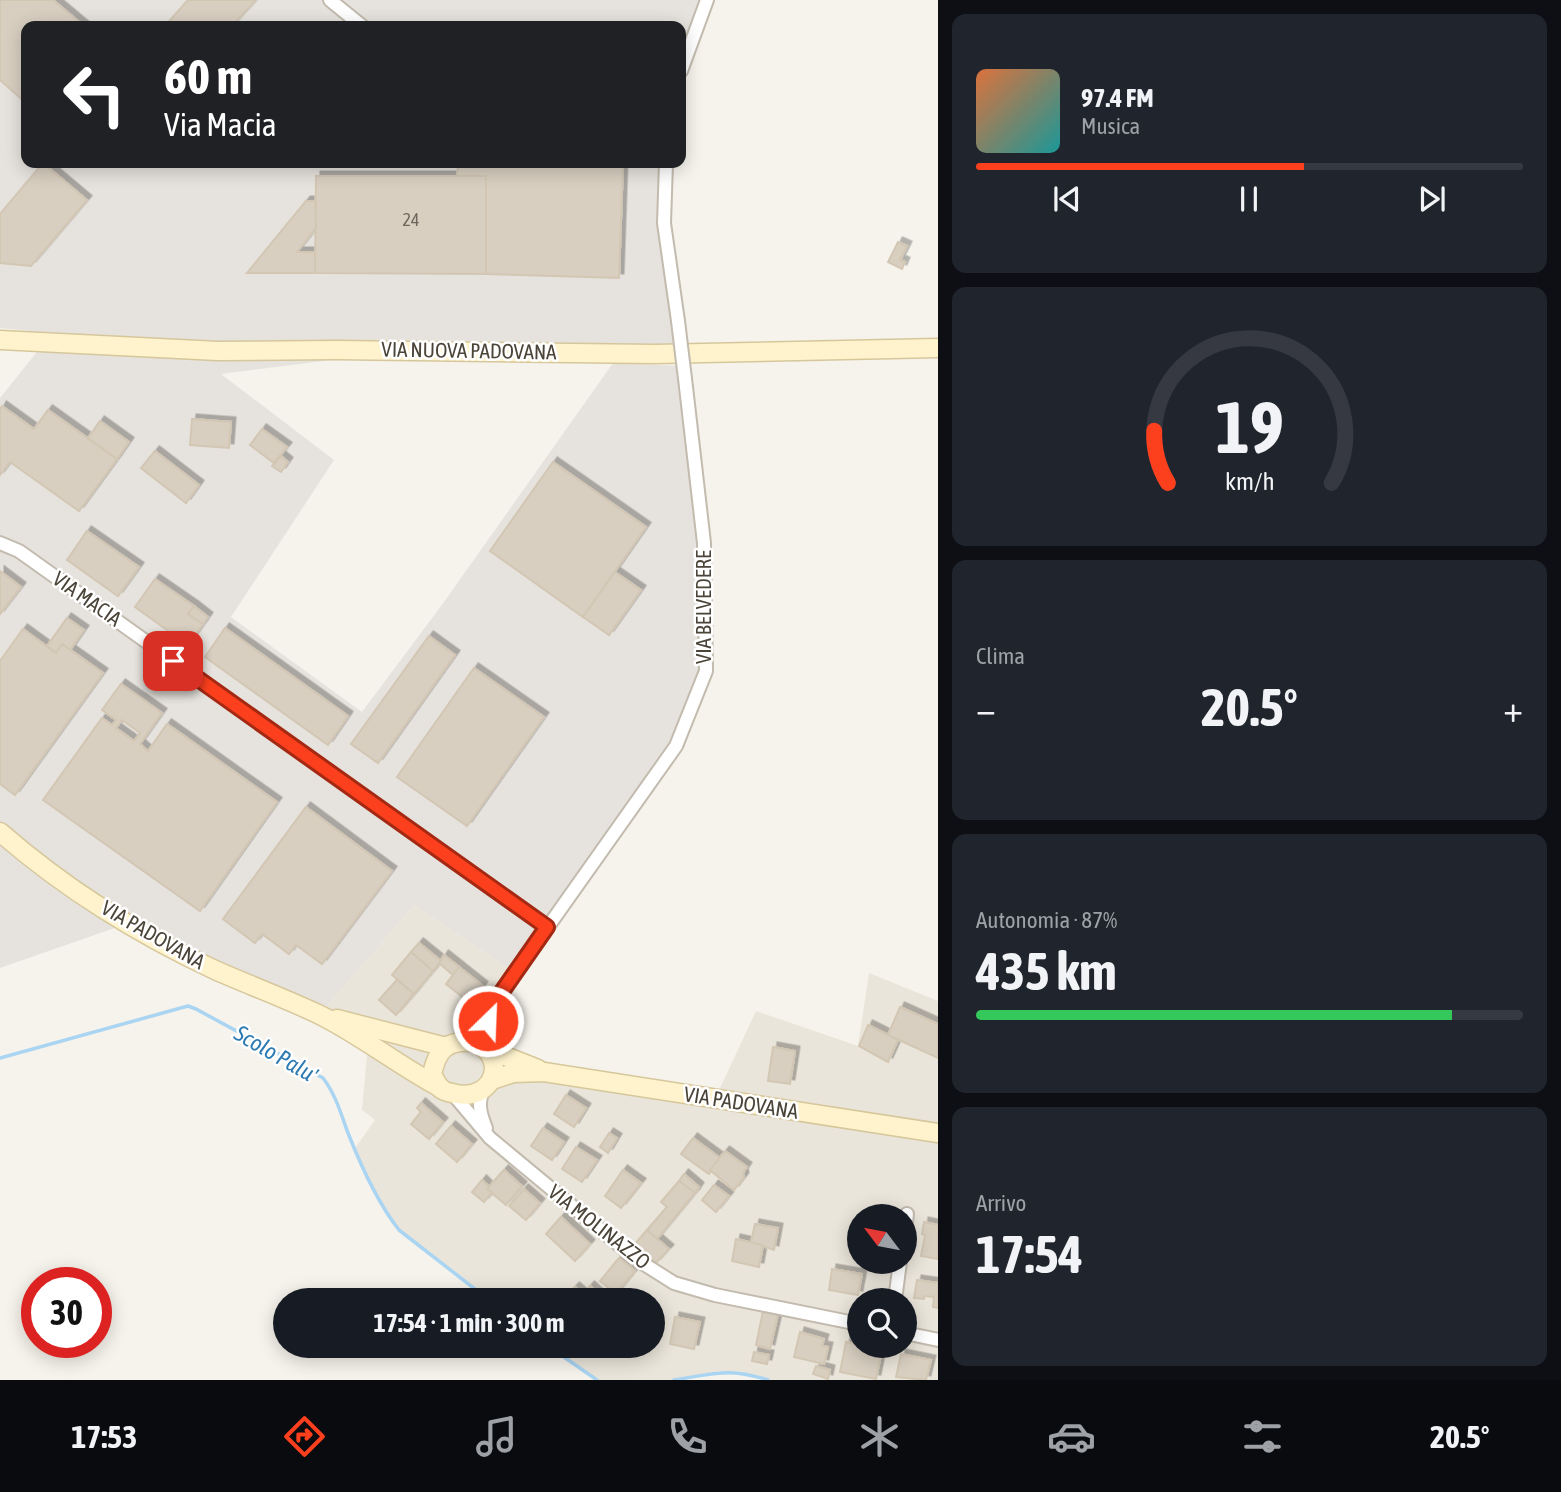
<!DOCTYPE html>
<html lang="it">
<meta charset="utf-8">
<style>
:root{--surface:#171b24;--page:#20242c;--text:#f1f3f6;--muted:#9ea1a6;--line:#363941;--accent:#fc3f1d}
body{margin:0;font-family:"Asap Condensed",sans-serif;background:var(--page);color:var(--text);height:100vh;display:flex;flex-direction:column;font-size:26px;white-space:nowrap}
*{box-sizing:border-box;margin:0}
p{font-size:23px;color:var(--muted)}
.icon{flex:none;width:38px;height:38px;fill:none;stroke:currentColor;stroke-width:2;stroke-linecap:round;stroke-linejoin:round}
.map{position:relative;flex:1;overflow:hidden}
.side{display:flex;flex-direction:column;gap:14px;padding:14px;background:#0d0f14;width:623px}
.side>*{flex:none}
.top-card{position:absolute;left:21px;top:21px;width:665px;height:147px;border-radius:14px;box-shadow:0 4px 18px #0003;background:#202124;color:#fff;overflow:hidden}
.needle{width:46px;rotate:302deg}
.tools{position:absolute;left:847px;top:1204px;display:grid;gap:14px}
.tools a{display:grid;place-items:center;width:70px;height:70px;border-radius:50%;background:var(--surface);box-shadow:0 4px 18px #0003;font-size:35px}
.speed{position:absolute;left:21px;top:1267px;display:flex;gap:14px;font-size:35px;font-weight:700;text-align:center}
.speed>*{display:grid;place-content:center;width:91px;height:91px;border-radius:50%;background:var(--surface);box-shadow:0 4px 18px #0003;line-height:1}
.speed .limit{border:10px solid #d22;background:#fff;color:#111}
.pin{position:absolute;display:grid;place-items:center;width:60px;height:60px;color:#fff;margin:-30px;border-radius:14px;box-shadow:0 4px 10px #0006}
.me{position:absolute;width:77px;margin:-38px;rotate:24deg;stroke-linejoin:round;filter:drop-shadow(0 0 5px #0008)}
.turn{display:flex;align-items:center;gap:24px;height:147px;padding:0 28px;font-size:32px}
.turn .icon{width:91px;height:91px;stroke-width:2.5}
.turn b{display:block;font-size:49px;line-height:60px}
.big{font-size:52px;font-weight:700;line-height:1.1}
.side .widget{flex:1;display:flex;flex-direction:column;justify-content:center;gap:10px;min-width:0;padding:0 24px;border-radius:14px;background:var(--page)}
.side .dial{align-items:center;gap:0}
.dial svg{height:182px;overflow:visible;fill:none;stroke:var(--line);stroke-width:7;stroke-linecap:round;text-anchor:middle}
.dial text{fill:var(--text);stroke:none}
.song{display:flex;align-items:center;gap:21px}
.cover{width:84px;height:84px;border-radius:10px;background:linear-gradient(135deg,hsl(20 70% 55%),hsl(180 70% 35%))}
.played{height:7px;border-radius:4px;background:linear-gradient(90deg,var(--accent) 60%,var(--line) 60%)}
.keys{display:flex;justify-content:space-around;direction:ltr}
.heat{display:flex;justify-content:space-between;align-items:center;font-size:38px;direction:ltr}
.charge{height:10px;border-radius:5px;background:linear-gradient(90deg,#34c759 87%,var(--line) 0)}
.trip{position:absolute;left:273px;top:1288px;width:392px;height:70px;border-radius:35px;background:var(--surface);box-shadow:0 4px 18px #0003;font-weight:700;line-height:70px;text-align:center}
.tab-bar{display:flex;height:112px;justify-content:space-around;align-items:center;background:#090b0e;color:var(--muted)}
.tab-bar .icon{width:49px;height:49px}
.tab-bar .active{color:var(--accent)}
.tab-bar b{font-size:32px;color:var(--text)}
main{display:flex;flex:1;min-height:0}
.map>svg:first-child{display:block}
</style>
<main>
<div class="map">
<svg width="938" height="1380" viewBox="0 0 938 1380">
<defs>
<filter id="shadow"><feDropShadow dx="4.5" dy="-4.5" stdDeviation="0" flood-color="#0004"/></filter>
</defs>
<rect width="100%" height="100%" fill="#f6f3ec"/>
<!-- residential -->
<path fill="#eae5da" fill-rule="evenodd" d="M414,905L515,972L501,993L485,1048L544,1072L715,1099L756,1011L858,1046L869,973L938,1001V1380H768L749,1374L719,1371L674,1380H597L548,1346H653V1300H489L399,1230L387,1215L355,1148L375,1120L362,1110L368,1044L319,1015ZM859,1216H905V1262H859ZM859,1300H905V1346H859Z"/>
<!-- industrial -->
<polygon fill="#e6e2dd" points="0,0 707,0 681,71 681,26 26,26 26,163 666,163 664,223 682,353 402,351 221,374 334,460 231,617 362,712 444,602 613,363 682,366 704,543 706,671 676,746 515,972 414,905 319,1015 129,923 0,968 0,398 52,333 0,328"/>
<g fill="none" stroke-linecap="round" stroke-linejoin="round">
<!-- stream -->
<g stroke="#a9d4f2" stroke-width="3.5">
<path d="M0,1058L188,1006L196,1009L323,1078C336,1095 341,1114 348,1133C361,1166 377,1202 399,1230L489,1300"/>
<polyline points="548,1346 597,1380"/>
<path d="M674,1380C713,1374 729,1367 768,1380"/>
</g>
</g>
<!-- building -->
<g fill="#d8cfc1" stroke="#d3c7b4" stroke-width="2" fill-rule="evenodd" filter="url(#shadow)">
<polygon points="0,0 53,0 84,26 26,26 26,103 0,80"/>
<polygon points="188,0 256,0 232,26 165,26"/>
<polygon points="43,163 87,200 31,266 0,263 0,214"/>
<polygon points="458,163 623,163 619,278 486,274 486,176 457,176"/>
<polygon points="316,176 486,176 486,274 315,273"/>
<polygon points="306,201 315,201 316,228 297,252 315,252 315,273 247,273"/>
<polygon points="898,242 907,246 900,260 905,262 902,269 888,262"/>
<polygon points="2,406 34,429 48,410 117,459 79,511 10,462 0,475 0,410"/>
<polygon points="192,419 231,422 229,448 190,445"/>
<polygon points="100,421 129,442 117,459 88,438"/>
<polygon points="262,429 287,447 274,463 250,445"/>
<polygon points="155,451 199,485 186,503 141,468"/>
<polygon points="281,456 288,462 281,472 272,466"/>
<polygon points="553,462 646,527 583,617 490,551"/>
<polygon points="87,531 139,567 118,596 67,560"/>
<polygon points="0,571 21,587 0,614"/>
<polygon points="615,572 641,590 609,635 583,617"/>
<polygon points="155,579 194,606 188,614 203,624 188,645 135,607"/>
<polygon points="194,606 208,617 203,624 188,614"/>
<polygon points="67,618 84,630 70,650 62,644 56,653 47,646"/>
<polygon points="225,628 348,716 328,745 205,657"/>
<polygon points="23,629 56,653 62,644 103,673 15,795 0,784 0,661"/>
<polygon points="429,636 455,655 378,763 351,744"/>
<polygon points="474,668 544,717 467,826 397,777"/>
<path d="M121,684L162,713L140,744L148,751L167,724L277,802L200,911L43,800L102,718L112,725L116,720L102,710ZM122,720L140,733L134,741L116,728Z"/>
<polygon points="306,807 392,871 322,964 296,945 289,954 262,934 255,943 223,919"/>
<polygon points="419,943 441,961 433,971 411,952"/>
<polygon points="411,952 433,971 414,994 392,975"/>
<polygon points="444,955 459,967 453,975 439,963"/>
<polygon points="459,967 483,986 470,1003 446,984"/>
<polygon points="397,980 414,994 396,1015 379,1000"/>
<polygon points="900,1007 938,1024 938,1058 888,1035"/>
<polygon points="868,1025 898,1040 888,1062 859,1046"/>
<polygon points="773,1047 795,1051 790,1084 768,1081"/>
<polygon points="566,1095 586,1108 574,1127 554,1114"/>
<polygon points="421,1103 443,1122 429,1139 411,1124 421,1112 417,1108"/>
<polygon points="451,1126 472,1144 457,1162 436,1144"/>
<polygon points="543,1128 564,1142 552,1160 531,1146"/>
<polygon points="609,1133 617,1138 608,1153 600,1147"/>
<polygon points="693,1138 720,1158 709,1174 681,1154"/>
<polygon points="576,1147 597,1160 582,1182 562,1169"/>
<polygon points="725,1151 747,1167 743,1173 744,1177 734,1190 710,1170"/>
<polygon points="504,1170 522,1186 506,1205 487,1189"/>
<polygon points="623,1170 641,1183 621,1208 605,1196"/>
<polygon points="684,1174 699,1187 695,1193 679,1181"/>
<polygon points="482,1180 489,1187 487,1189 492,1192 484,1202 472,1192"/>
<polygon points="679,1181 695,1193 657,1239 647,1230 667,1207 661,1202"/>
<polygon points="714,1185 729,1196 716,1212 702,1200"/>
<polygon points="524,1189 540,1203 526,1220 509,1206"/>
<polygon points="561,1217 590,1244 575,1261 546,1234"/>
<polygon points="924,1222 938,1225 938,1259 921,1256 925,1235 922,1234"/>
<polygon points="755,1224 778,1228 774,1250 751,1242"/>
<polygon points="647,1230 669,1249 656,1263 635,1244"/>
<polygon points="736,1239 763,1245 759,1267 732,1261"/>
<polygon points="619,1258 635,1271 616,1294 600,1281"/>
<polygon points="832,1269 862,1274 858,1295 829,1290"/>
<polygon points="917,1280 938,1283 938,1308 933,1307 934,1297 924,1296 924,1299 914,1298"/>
<polygon points="590,1286 601,1296 597,1300 590,1300 583,1294"/>
<polygon points="575,1287 583,1294 590,1300 563,1300"/>
<polygon points="763,1311 778,1314 770,1349 756,1345"/>
<polygon points="675,1317 700,1322 694,1349 670,1344"/>
<polygon points="800,1332 824,1339 822,1346 828,1347 824,1364 794,1357"/>
<polygon points="846,1342 862,1346 862,1348 865,1349 866,1346 882,1350 876,1379 840,1372"/>
<polygon points="754,1352 769,1355 767,1364 752,1361"/>
<polygon points="901,1354 931,1360 926,1380 896,1377"/>
<polygon points="816,1366 830,1370 828,1379 813,1374"/>
</g>
<g fill="none" stroke-linecap="round" stroke-linejoin="round">
<!-- street casing -->
<g stroke="#c2bbae" stroke-width="16">
<g id="street">
<polyline points="330,0 362,26"/>
<polyline points="681,71 707,0"/>
<polyline points="666,163 664,223 678,321"/>
<polyline points="0,543 19,551 547,927"/>
<polyline points="460,1042 501,993 676,746 706,671 704,543 686,387"/>
<polyline points="484,1047 488,1021 495,1006"/>
<path d="M483,1091C477,1104 481,1116 486,1128"/>
<polyline points="452,1093 490,1138 636,1259 674,1283 715,1295 859,1324"/>
<polyline points="905,1231 907,1214"/>
<polyline points="895,1300 900,1262"/>
<polyline points="905,1333 938,1340"/>
</g>
</g>
<!-- secondary casing -->
<g stroke="#d6c79b" stroke-width="21">
<g id="secondary">
<polyline points="0,340 218,351 336,350 655,354 938,348"/>
<path d="M0,832C63,887 139,935 215,970C249,985 284,998 318,1014C361,1035 399,1066 441,1088"/>
<polyline points="337,1019 446,1047"/>
<path d="M473,1042C509,1055 495,1101 457,1094C452,1093 445,1092 441,1089C438,1086 435,1079 432,1075C437,1049 447,1040 473,1042Z"/>
<polyline points="485,1048 538,1069"/>
<polyline points="492,1080 513,1073 544,1072 938,1133"/>
</g>
</g>
<!-- street -->
<use href="#street" stroke="#fff" stroke-width="12"/>
<!-- secondary -->
<use href="#secondary" stroke="#fff3cd" stroke-width="18"/>
<!-- street-bridge casing -->
<g stroke="#c2bbae" stroke-width="16" stroke-linecap="butt">
<polyline id="street-bridge" points="678,321 686,387"/>
</g>
<!-- street-bridge -->
<use href="#street-bridge" stroke="#fff" stroke-width="12"/>
</g>
<g fill="none" stroke-linecap="round" stroke-linejoin="round">
<!-- route casing -->
<g stroke="#a42913" stroke-width="18">
<polyline id="route" points="173,661 547,927 501,993 488,1021"/>
</g>
<!-- route -->
<use href="#route" stroke="#fc3f1d" stroke-width="12"/>
</g>
<g text-anchor="middle" stroke-width="5" stroke-linejoin="round" paint-order="stroke">
<!-- number labels -->
<g font-size="18" fill="#6e675b">
<text x="411" y="226">24</text>
</g>
<!-- street labels -->
<g font-size="21" fill="#4b4439" stroke="#fff">
<text transform="translate(469 351) rotate(1)" y="7">VIA NUOVA PADOVANA</text>
<text transform="translate(87 599) rotate(35)" y="7">VIA MACIA</text>
<text transform="translate(704 607) rotate(-90)" y="7">VIA BELVEDERE</text>
<text transform="translate(153 935) rotate(30)" y="7">VIA PADOVANA</text>
<text transform="translate(741 1103) rotate(9)" y="7">VIA PADOVANA</text>
<text transform="translate(599 1227) rotate(38)" y="7">VIA MOLINAZZO</text>
</g>
<!-- water labels -->
<g font-size="23" font-style="italic" fill="#2e7ab2" stroke="#fff">
<text transform="translate(276 1054) rotate(30)" y="8">Scolo Palu'</text>
</g>
</g>
</svg>
<div class="tools">
<a><svg class="needle" viewBox="-14 -14 28 28"><path d="M0-13l5 13h-10z" fill="#e53935"/><path d="M0 13l5-13h-10z" fill="#9ea1a6"/></svg></a>
<a><svg class="icon" aria-label="search" viewBox="0 0 24 24"><circle cx="10" cy="10" r="6"/><path d="M15 15l6 6"/></svg></a>
</div>
<div class="speed"><div class="limit">30</div></div>
<div class="pin" style="left:173px;top:661px;background:#d93025"><svg class="icon" aria-label="arrive" viewBox="0 0 24 24"><path d="M6 21V4h12l-3 4 3 4H6"/></svg></div>
<svg class="me" style="left:488px;top:1021px" viewBox="-20 -20 40 40"><circle r="17" fill="#fc3f1d" stroke="#fff" stroke-width="3"/><path d="M0-11L8 9 0 5-8 9z" fill="#fff"/></svg>
<div class="trip">17:54 · 1 min · 300 m</div>
<div class="top-card">
<div class="turn"><svg class="icon" aria-label="left" viewBox="0 0 24 24"><path d="M17 20v-9H6M10 6l-5 5 5 5"/></svg><div><b>60 m</b>Via Macia</div></div>
</div>
</div>
<section class="side">
<div class="widget">
<div class="song"><i class="cover"></i><div><b>97.4 FM</b><p>Musica</p></div></div>
<div class="played"></div>
<div class="keys"><svg class="icon" aria-label="previous" viewBox="0 0 24 24"><path d="M18 5L8 12l10 7zM5 5v14"/></svg><svg class="icon" aria-label="pause" viewBox="0 0 24 24"><path d="M8 5v14M16 5v14"/></svg><svg class="icon" aria-label="next" viewBox="0 0 24 24"><path d="M6 5l10 7-10 7zM19 5v14"/></svg></div>
</div>
<div class="widget dial"><svg viewBox="0 0 100 80">
<path d="M14 69A42 42 0 1 1 86 69"/>
<path d="M14 69A42 42 0 0 1 8 46" stroke="#fc3f1d"/>
<text x="50" y="56" font-size="32" font-weight="700">19</text>
<text x="50" y="72" font-size="11">km/h</text>
</svg></div>
<div class="widget"><p>Clima</p>
<div class="heat"><a>−</a><b class="big">20.5°</b><a>+</a></div>
</div>
<div class="widget"><p>Autonomia · 87%</p><b class="big">435 km</b><div class="charge"></div></div>
<div class="widget"><p>Arrivo</p><b class="big">17:54</b></div>
</section>
</main>
<nav class="tab-bar">
<b>17:53</b>
<svg class="icon active" aria-label="directions" viewBox="0 0 24 24"><path d="M12 3l9 9-9 9-9-9zM9 14v-3h6M13 9l2 2-2 2"/></svg>
<svg class="icon" aria-label="music" viewBox="0 0 24 24"><path d="M9 18V5l10-2v13"/><circle cx="6" cy="18" r="3"/><circle cx="16" cy="16" r="3"/></svg>
<svg class="icon" aria-label="phone" viewBox="0 0 24 24"><path d="M5 4h4l2 5-3 2q2 4 5 5l2-3 5 2v4C11 20 4 13 5 4z"/></svg>
<svg class="icon" aria-label="climate" viewBox="0 0 24 24"><path d="M12 3v18M4 7l16 10M4 17L20 7"/></svg>
<svg class="icon" aria-label="car" viewBox="0 0 24 24"><path d="M5 17H2v-5l4-1 3-4h7l3 4 3 1v5h-3M9 17h6M6 11h13"/><circle cx="7" cy="17" r="2"/><circle cx="17" cy="17" r="2"/></svg>
<svg class="icon" aria-label="filters" viewBox="0 0 24 24"><path d="M4 7h16M4 17h16"/><circle cx="9" cy="7" r="2"/><circle cx="15" cy="17" r="2"/></svg>
<b>20.5°</b>
</nav>
